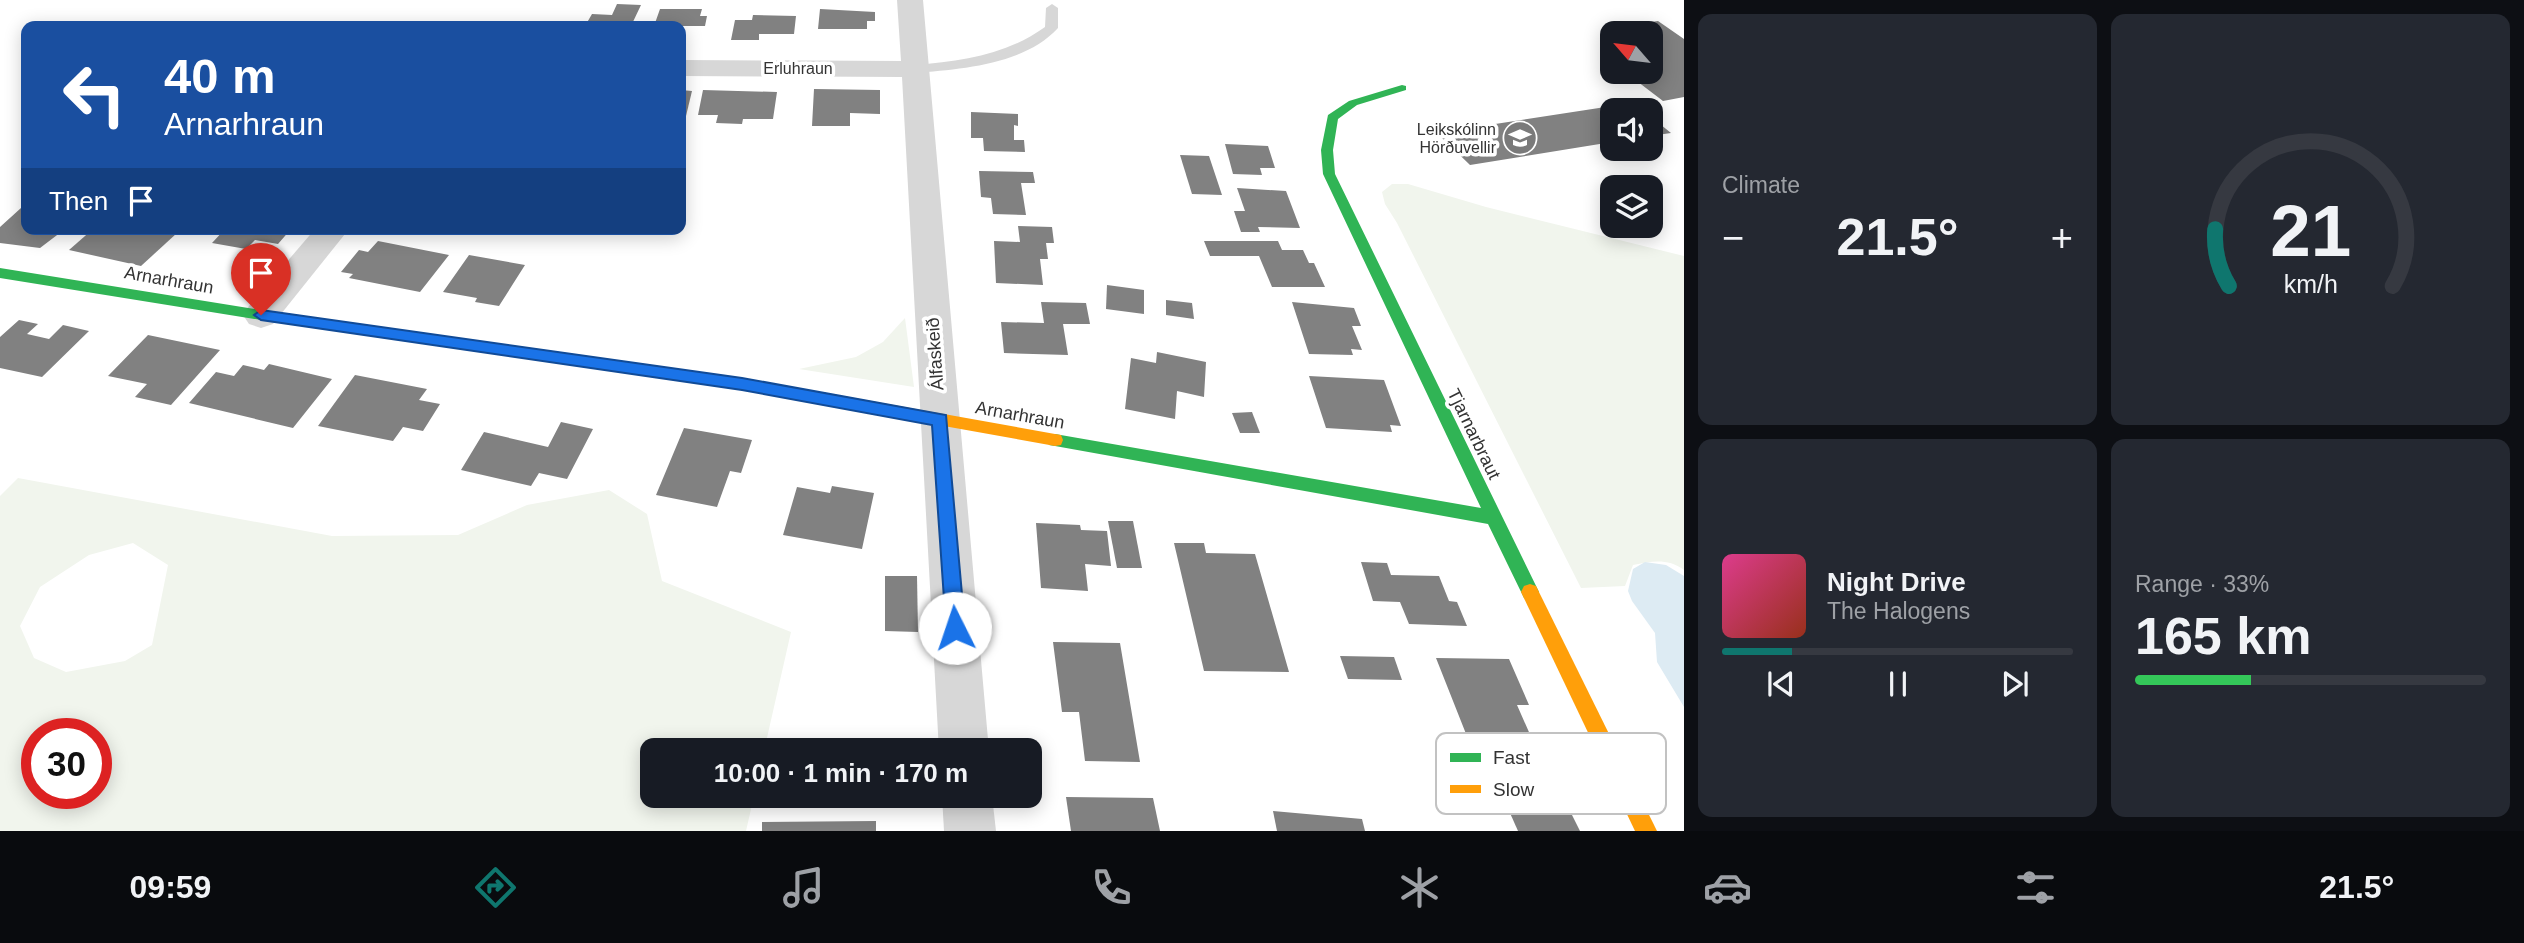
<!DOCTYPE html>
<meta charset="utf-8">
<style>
:root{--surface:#171b24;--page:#242831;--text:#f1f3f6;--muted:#9ea1a6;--line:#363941;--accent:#0f766e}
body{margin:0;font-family:Arial,sans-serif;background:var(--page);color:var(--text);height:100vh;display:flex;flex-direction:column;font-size:26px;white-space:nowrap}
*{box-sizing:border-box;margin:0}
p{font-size:23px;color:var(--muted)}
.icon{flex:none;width:38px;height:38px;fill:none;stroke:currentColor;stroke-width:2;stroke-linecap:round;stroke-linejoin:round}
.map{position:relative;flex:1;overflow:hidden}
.details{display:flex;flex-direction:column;gap:14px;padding:14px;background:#0d0f14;width:840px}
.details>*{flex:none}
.banner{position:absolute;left:21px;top:21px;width:665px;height:214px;border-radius:14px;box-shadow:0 4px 18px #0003;background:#1a4fa0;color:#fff;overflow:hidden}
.needle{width:46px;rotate:298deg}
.controls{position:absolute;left:1600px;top:21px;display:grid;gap:14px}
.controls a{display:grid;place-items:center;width:63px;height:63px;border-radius:14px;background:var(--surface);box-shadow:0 4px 18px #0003;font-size:35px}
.speed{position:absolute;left:21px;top:718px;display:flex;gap:14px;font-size:35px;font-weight:700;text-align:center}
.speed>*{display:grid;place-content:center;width:91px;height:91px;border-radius:50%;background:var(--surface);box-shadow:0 4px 18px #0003;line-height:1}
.speed .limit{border:10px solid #d22;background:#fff;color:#111}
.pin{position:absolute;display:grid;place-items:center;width:60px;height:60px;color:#fff;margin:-72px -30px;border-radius:50% 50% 50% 0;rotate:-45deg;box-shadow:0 0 7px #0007}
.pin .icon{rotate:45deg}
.me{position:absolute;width:77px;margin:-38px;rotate:356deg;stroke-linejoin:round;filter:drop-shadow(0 0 5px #0008)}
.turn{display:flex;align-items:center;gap:24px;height:147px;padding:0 28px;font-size:32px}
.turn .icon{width:91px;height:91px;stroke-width:2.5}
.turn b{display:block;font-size:49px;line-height:60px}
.then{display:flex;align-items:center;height:66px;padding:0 28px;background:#0003;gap:14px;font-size:26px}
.big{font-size:52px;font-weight:700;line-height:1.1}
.details .tile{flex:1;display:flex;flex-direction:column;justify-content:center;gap:10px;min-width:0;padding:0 24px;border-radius:14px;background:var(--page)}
.details .dial{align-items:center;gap:0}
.dial svg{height:182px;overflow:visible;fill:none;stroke:var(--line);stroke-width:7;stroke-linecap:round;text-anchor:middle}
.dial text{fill:var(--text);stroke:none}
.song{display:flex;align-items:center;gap:21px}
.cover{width:84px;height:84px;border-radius:10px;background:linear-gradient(135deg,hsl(330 70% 55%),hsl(10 70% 35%))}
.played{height:7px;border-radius:4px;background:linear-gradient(90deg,var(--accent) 20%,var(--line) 20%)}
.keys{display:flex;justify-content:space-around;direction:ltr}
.heat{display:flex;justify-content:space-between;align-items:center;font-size:38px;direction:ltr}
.charge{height:10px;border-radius:5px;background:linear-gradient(90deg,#34c759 33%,var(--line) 0)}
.details .tiles{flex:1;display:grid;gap:14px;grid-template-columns:repeat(2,1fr)}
.trip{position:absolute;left:640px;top:738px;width:402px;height:70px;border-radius:14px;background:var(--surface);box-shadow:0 4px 18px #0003;font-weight:700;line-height:70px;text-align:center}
.dock{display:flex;height:112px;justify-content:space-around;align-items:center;background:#090b0e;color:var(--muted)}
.dock .icon{width:49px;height:49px}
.dock .active{color:var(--accent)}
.dock b{font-size:32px;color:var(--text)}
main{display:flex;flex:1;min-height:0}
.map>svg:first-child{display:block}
</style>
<main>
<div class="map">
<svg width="1684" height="831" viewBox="0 0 1684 831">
<rect width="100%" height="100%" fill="#fff"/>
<!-- green -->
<g fill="#f1f5ed" fill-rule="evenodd">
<path d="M1392,184H1408L1486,207L1684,256V570C1668,558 1652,561 1633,565L1625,586L1581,588L1397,223L1385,204L1382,192Z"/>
<polygon points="905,318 914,387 799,369 856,357 883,342"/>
<path d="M18,478L332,536L458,535L527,505L609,490L647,514L662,581L791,632L764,751H653V796H754L746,831H0V496ZM133,543L168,565L152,645L125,661L66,672L34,658L20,626L40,587L89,555ZM37,733H96V793H37Z"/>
</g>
<!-- water -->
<polygon fill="#ddebf3" points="1645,562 1666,565 1684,576 1684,707 1657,662 1655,633 1632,601 1628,591 1633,569"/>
<!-- building -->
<g fill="#818181">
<polygon points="617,4 641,5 631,26 585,26 592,14 612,15"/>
<polygon points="660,9 702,9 700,16 707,16 705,26 654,26"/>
<polygon points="820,9 875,12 875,21 867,21 867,29 818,29"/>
<polygon points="753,15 796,16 794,34 759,34 759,40 731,40 735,20 752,20"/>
<polygon points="1658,21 1684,39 1684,97 1663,101 1625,72 1650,72 1650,58 1657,57 1650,52 1650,33 1624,33 1615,27"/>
<polygon points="814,89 880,90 880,114 850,113 850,126 812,126"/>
<polygon points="681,90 692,91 686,116 681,116"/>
<polygon points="703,90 777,92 773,119 743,119 742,124 716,123 718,115 698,115"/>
<polygon points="1612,106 1617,110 1612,110 1612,142 1470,165 1437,133"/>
<polygon points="971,112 1018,114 1018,126 1014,125 1014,140 1024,140 1025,152 984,151 983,138 971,138"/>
<polygon points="1650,116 1671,133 1650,136"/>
<polygon points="1225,144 1268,146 1275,168 1260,168 1262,175 1233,174"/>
<polygon points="1180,155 1209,156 1222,195 1192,194"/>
<polygon points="979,171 1033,172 1035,183 1021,183 1026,215 993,214 991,198 981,197"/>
<polygon points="1237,188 1286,191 1300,228 1258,227 1260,232 1241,232 1234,211 1245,211"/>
<polygon points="21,208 26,208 26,229 65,229 40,248 0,243 0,227"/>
<polygon points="1018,226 1052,227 1054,243 1046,243 1048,259 1040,259 1043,285 996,283 994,241 1020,242"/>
<polygon points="93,229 162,229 177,233 141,266 69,250"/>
<polygon points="225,229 291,229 278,244 255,240 246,249 212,243"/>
<polygon points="378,241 449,255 420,292 349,278 353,274 341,272 359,250 368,252"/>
<polygon points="1204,241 1278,241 1282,250 1303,250 1309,263 1314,263 1325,287 1272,287 1259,256 1210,256"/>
<polygon points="469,255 525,265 499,306 475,302 477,298 443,292"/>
<polygon points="1107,285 1144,290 1144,314 1106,309"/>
<polygon points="1166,300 1192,303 1194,319 1166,315"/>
<polygon points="1041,302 1086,303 1090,324 1063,324 1068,355 1004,353 1001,322 1044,323"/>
<polygon points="1292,302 1354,308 1361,326 1352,326 1362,350 1351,349 1353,355 1309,354"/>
<polygon points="19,320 38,324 27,334 49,339 63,325 89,331 42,377 0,368 0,337"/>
<polygon points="148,335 220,350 171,405 135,397 147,384 108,376"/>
<polygon points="1157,352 1206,362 1204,397 1177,391 1175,419 1125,409 1131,358 1156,363"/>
<polygon points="269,364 332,379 293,428 189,403 216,372 234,376 243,365 264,370"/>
<polygon points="355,375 427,389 419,400 440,404 423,431 403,427 393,441 318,426"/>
<polygon points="1309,376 1384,380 1401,426 1390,425 1392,432 1326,428"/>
<polygon points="1252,412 1260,433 1240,433 1232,413"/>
<polygon points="561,422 593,429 567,479 539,473 531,486 461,470 484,432 548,447"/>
<polygon points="684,428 752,440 741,473 730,471 717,507 656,495"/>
<polygon points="832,486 874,493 862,549 783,535 797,487 830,493"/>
<polygon points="1108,521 1133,521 1142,568 1117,568"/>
<polygon points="1036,523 1080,525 1081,530 1107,531 1111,566 1085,564 1088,591 1041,588"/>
<polygon points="1174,543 1204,543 1206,553 1255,554 1289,672 1204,671"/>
<polygon points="1361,562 1387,563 1391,575 1439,576 1449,601 1457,602 1467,626 1409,624 1400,602 1373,601"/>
<polygon points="885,576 917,576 918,632 885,631"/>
<polygon points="1053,642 1120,643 1140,762 1085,761 1079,712 1062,712"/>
<polygon points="1340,656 1394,657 1402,680 1348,679"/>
<polygon points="1436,658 1509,659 1529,705 1517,705 1532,739 1501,738 1506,750 1472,749"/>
<polygon points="1066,797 1153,798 1160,831 1071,831"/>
<polygon points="1566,803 1580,831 1518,831 1506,804"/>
<polygon points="1273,811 1362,819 1365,831 1277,831"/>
<polygon points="876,821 876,831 762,831 762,822"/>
</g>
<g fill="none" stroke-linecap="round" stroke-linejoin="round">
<!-- lane -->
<path fill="#d7d7d7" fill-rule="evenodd" d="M1052,4L1058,8V28C1024,65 961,69 915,73L908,69L915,65C962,61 1006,55 1045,27L1046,8Z"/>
<!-- street -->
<g fill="#d7d7d7" fill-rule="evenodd">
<polygon points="897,0 923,0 989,751 939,751 902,77 681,76 681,60 901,61"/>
<polygon points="315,229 349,229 273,324 261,328 249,324 243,315 249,306"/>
<polygon points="942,796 992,796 996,831 944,831"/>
</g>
<!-- fast -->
<g fill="#30b455" fill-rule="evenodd">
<polygon points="1402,85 1406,86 1406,90 1357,105 1338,119 1333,150 1335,174 1539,592 1536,598 1530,600 1524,598 1488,524 1055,446 1049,445 1047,440 1049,435 1055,434 1481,508 1323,174 1321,150 1328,115 1349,101"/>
<polygon points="0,268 261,310 743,378 751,384 743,390 261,320 0,278"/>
</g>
<!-- slow -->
<g fill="#ff9f0a" fill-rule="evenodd">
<polygon points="743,378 1055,434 1061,435 1063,440 1061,445 1055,446 743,390 735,384"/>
<polygon points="1530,584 1536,586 1657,831 1635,831 1521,592 1524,586"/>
</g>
</g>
<!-- route -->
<polygon fill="#1a73e8" stroke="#114b97" stroke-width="2" points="261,310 742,378 946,415 965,628 962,634 955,637 949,634 946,628 932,425 742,390 261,320 254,315"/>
<!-- icons -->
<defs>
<g id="school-disc" transform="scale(1.75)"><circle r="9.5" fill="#7a7a7a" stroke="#fff"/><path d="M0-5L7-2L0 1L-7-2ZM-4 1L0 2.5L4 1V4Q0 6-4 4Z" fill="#fff"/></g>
</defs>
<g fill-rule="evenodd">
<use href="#school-disc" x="1520" y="138"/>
</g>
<g text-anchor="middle" stroke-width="7" stroke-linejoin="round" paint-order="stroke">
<!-- far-street labels -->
<g font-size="16" fill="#333" stroke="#fff">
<text x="798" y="74">Erluhraun</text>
</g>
<!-- far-poi labels -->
<g font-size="16" fill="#333" stroke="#fff" text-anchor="end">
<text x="1496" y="135">Leikskólinn<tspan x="1496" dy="18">Hörðuvellir</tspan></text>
</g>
<!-- street labels -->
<g font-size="18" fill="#333" stroke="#fff">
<text transform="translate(169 280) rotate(10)" y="6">Arnarhraun</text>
<text transform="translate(935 354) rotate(-94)" y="6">Álfaskeið</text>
<text transform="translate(1020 415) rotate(10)" y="6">Arnarhraun</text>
<text transform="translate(1474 434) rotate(64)" y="6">Tjarnarbraut</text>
</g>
</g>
<!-- legend -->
<rect x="1436" y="733" width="230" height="81" rx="10" fill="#fff" stroke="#c2c2c2" stroke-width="2"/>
<rect x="1450" y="753" width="31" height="9" fill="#30b455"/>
<rect x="1450" y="785" width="31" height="8" fill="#ff9f0a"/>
<g font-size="19" fill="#333">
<text x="1493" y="764">Fast</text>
<text x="1493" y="796">Slow</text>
</g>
</svg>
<div class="controls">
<a><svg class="needle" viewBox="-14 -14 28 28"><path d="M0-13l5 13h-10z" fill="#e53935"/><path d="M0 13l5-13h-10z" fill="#9ea1a6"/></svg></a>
<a><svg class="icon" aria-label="sound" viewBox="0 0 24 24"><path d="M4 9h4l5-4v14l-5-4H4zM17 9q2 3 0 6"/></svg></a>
<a><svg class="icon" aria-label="layers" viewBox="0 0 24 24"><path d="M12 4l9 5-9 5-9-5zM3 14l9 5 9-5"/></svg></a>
</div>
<div class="speed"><div class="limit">30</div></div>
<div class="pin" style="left:261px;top:315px;background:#d93025"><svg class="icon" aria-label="arrive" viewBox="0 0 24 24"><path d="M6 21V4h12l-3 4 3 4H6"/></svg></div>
<svg class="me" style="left:955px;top:628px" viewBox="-20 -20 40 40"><circle r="19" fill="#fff"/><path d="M0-13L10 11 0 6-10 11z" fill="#1a73e8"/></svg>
<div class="trip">10:00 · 1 min · 170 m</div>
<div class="banner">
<div class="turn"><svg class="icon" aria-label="left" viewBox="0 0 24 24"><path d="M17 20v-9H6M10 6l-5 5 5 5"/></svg><div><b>40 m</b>Arnarhraun</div></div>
<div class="then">Then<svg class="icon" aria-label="arrive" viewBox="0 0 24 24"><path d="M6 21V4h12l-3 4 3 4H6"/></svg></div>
</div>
</div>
<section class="details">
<div class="tiles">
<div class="tile"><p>Climate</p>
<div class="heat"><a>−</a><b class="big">21.5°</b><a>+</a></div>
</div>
<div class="tile dial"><svg viewBox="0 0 100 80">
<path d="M14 69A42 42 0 1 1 86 69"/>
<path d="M14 69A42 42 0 0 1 8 44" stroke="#0f766e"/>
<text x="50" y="56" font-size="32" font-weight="700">21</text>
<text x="50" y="72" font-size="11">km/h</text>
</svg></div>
<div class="tile">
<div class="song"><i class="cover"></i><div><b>Night Drive</b><p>The Halogens</p></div></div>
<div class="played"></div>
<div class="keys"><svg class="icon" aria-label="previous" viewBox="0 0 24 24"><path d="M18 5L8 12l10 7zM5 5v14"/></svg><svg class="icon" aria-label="pause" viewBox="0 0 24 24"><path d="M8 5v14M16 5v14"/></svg><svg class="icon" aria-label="next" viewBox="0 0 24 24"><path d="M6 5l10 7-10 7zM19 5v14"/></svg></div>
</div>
<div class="tile"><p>Range · 33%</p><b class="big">165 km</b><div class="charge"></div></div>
</div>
</section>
</main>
<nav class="dock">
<b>09:59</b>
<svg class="icon active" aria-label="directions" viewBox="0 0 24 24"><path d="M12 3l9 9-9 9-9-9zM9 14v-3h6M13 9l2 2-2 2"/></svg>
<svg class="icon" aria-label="music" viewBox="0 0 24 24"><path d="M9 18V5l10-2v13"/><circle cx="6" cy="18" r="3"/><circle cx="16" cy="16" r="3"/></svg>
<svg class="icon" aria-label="phone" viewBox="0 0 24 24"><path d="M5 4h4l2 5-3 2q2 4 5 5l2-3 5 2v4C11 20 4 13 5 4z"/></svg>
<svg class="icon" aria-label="climate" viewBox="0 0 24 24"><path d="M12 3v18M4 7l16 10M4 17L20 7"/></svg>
<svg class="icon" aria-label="car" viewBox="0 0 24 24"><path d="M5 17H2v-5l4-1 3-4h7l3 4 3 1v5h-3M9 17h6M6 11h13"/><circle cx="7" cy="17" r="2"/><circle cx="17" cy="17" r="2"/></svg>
<svg class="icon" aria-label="filters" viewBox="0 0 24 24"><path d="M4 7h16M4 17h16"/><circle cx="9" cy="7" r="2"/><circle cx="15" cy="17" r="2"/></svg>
<b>21.5°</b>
</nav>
